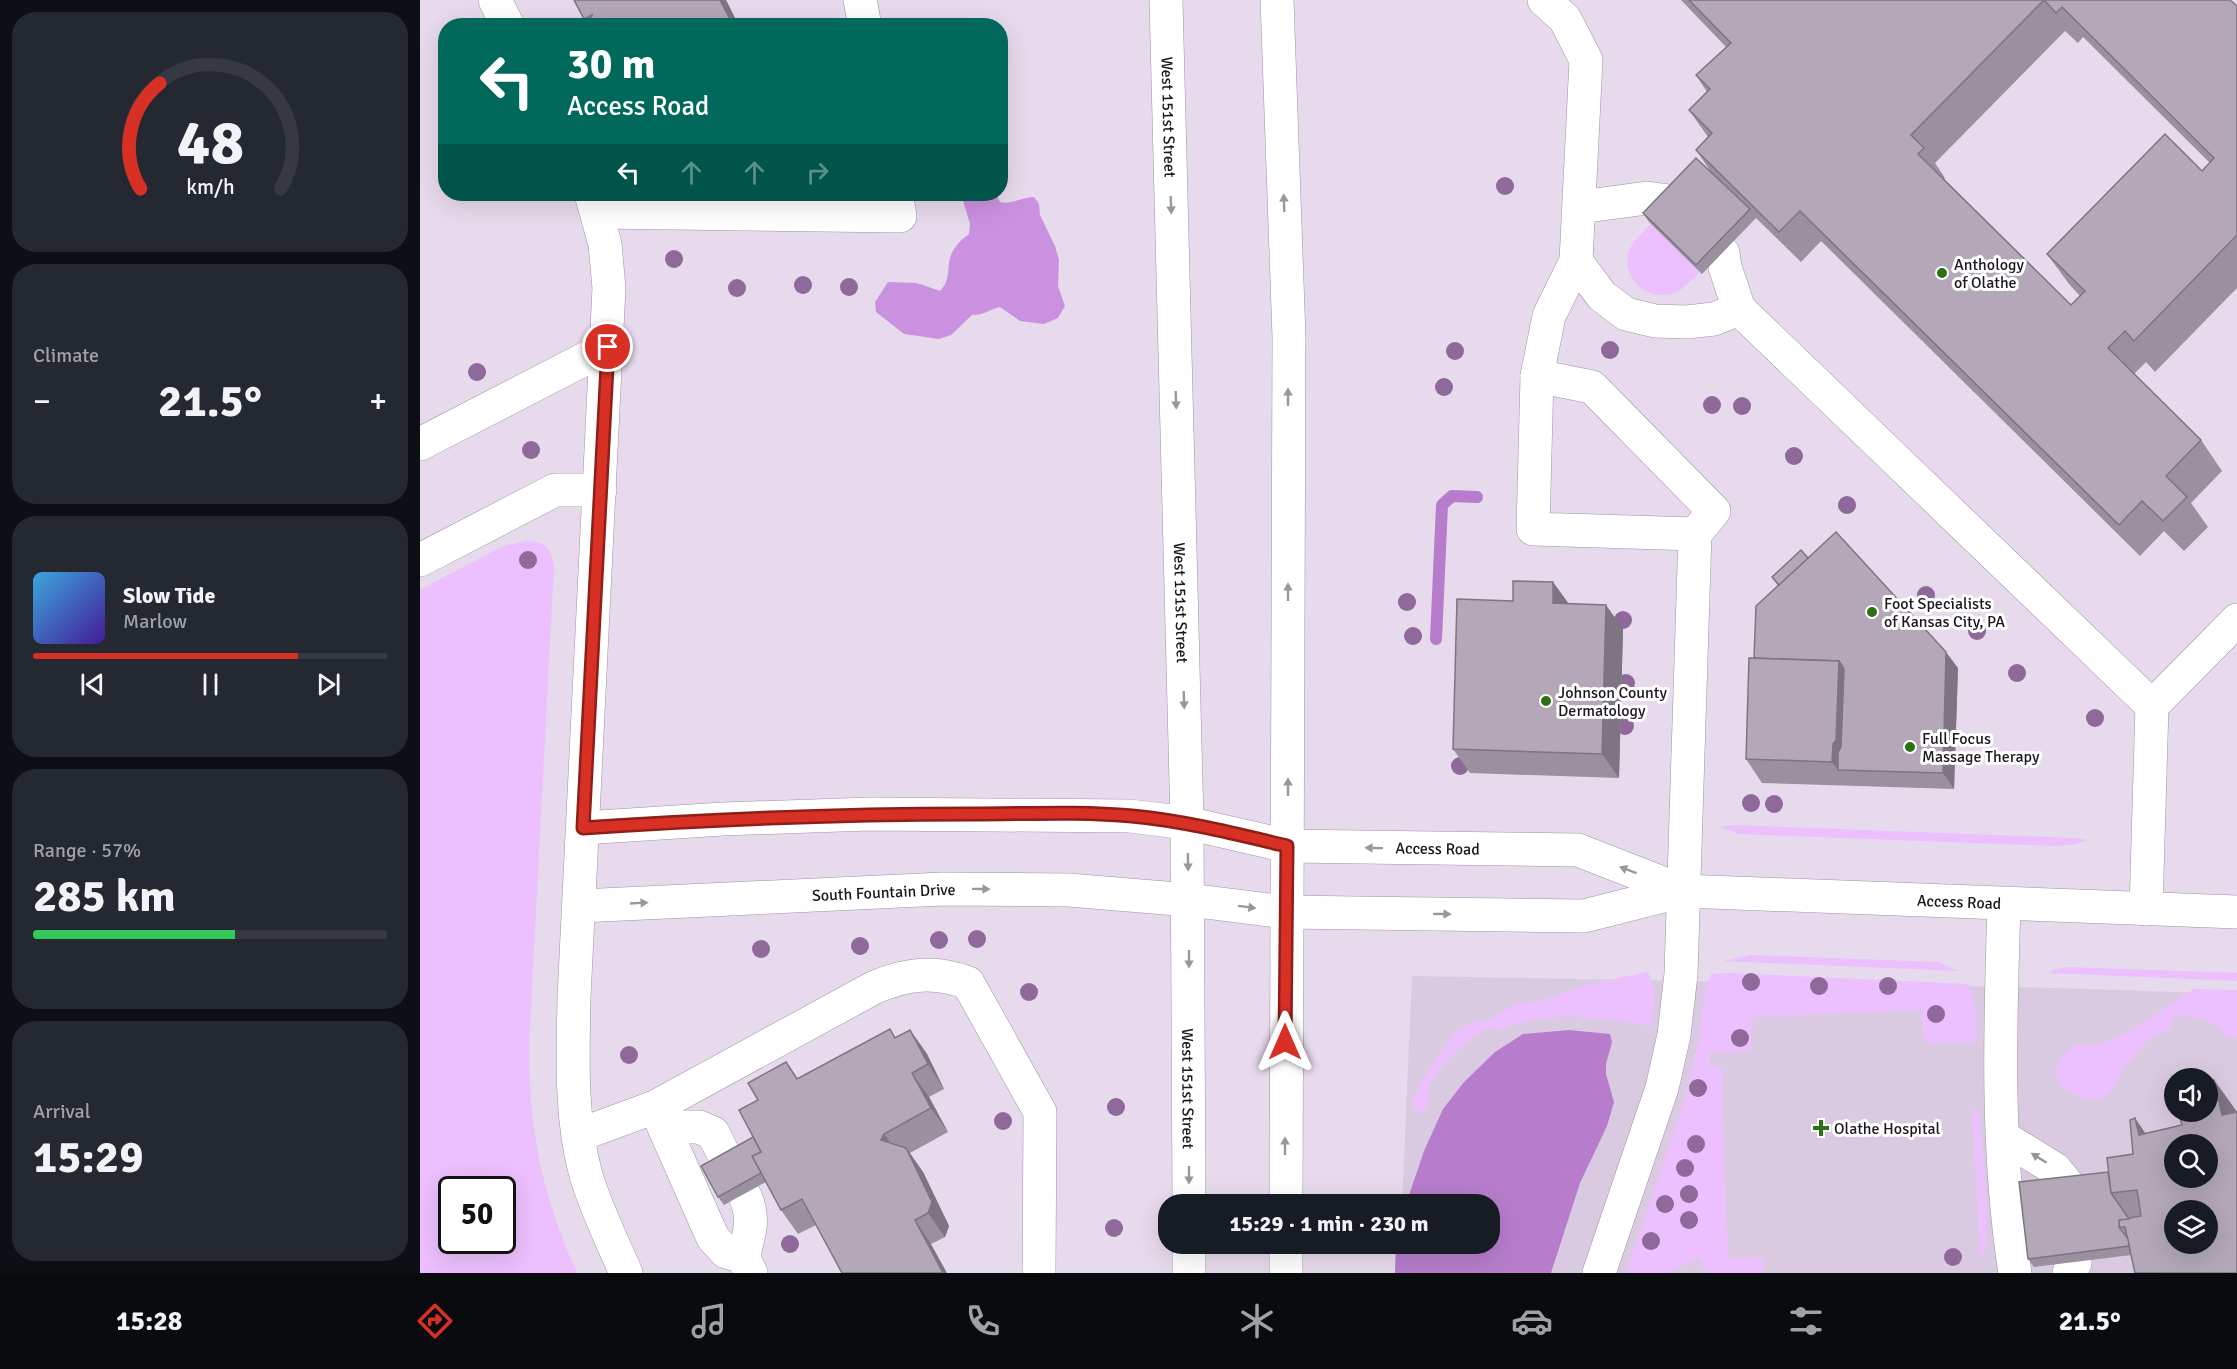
<!DOCTYPE html>
<meta charset="utf-8">
<style>
:root{--surface:#171b24;--page:#242831;--text:#f1f3f6;--muted:#9ea1a6;--line:#363941;--accent:#d93025}
body{margin:0;font-family:Signika,sans-serif;background:var(--page);color:var(--text);height:100vh;display:flex;flex-direction:column;font-size:22px;white-space:nowrap}
*{box-sizing:border-box;margin:0}
p{font-size:20px;color:var(--muted)}
.icon{flex:none;width:33px;height:33px;fill:none;stroke:currentColor;stroke-width:2;stroke-linecap:round;stroke-linejoin:round}
.map{position:relative;flex:1;overflow:hidden}
.drawer{display:flex;flex-direction:column;gap:12px;padding:12px;background:#0d0f14;width:420px}
.drawer>*{flex:none}
.top-card{position:absolute;left:18px;top:18px;width:570px;height:183px;border-radius:24px;box-shadow:0 6px 24px #0002;background:#00695c;color:#fff;overflow:hidden}
.tools{position:absolute;left:1744px;top:1068px;display:grid;gap:12px}
.tools a{display:grid;place-items:center;width:54px;height:54px;border-radius:50%;background:var(--surface);box-shadow:0 6px 24px #0002;font-size:30px}
.speed{position:absolute;left:18px;top:1176px;display:flex;gap:12px;font-size:30px;font-weight:700;text-align:center}
.speed>*{display:grid;place-content:center;width:78px;height:78px;border-radius:50%;background:var(--surface);box-shadow:0 6px 24px #0002;line-height:1}
.speed .limit{border:3px solid #111;border-radius:9px;background:#fff;color:#111}
.pin{position:absolute;display:grid;place-items:center;width:51px;height:51px;color:#fff;margin:-26px;border:3px solid #fff;border-radius:50%;box-shadow:0 2px 6px #0007}
.me{position:absolute;width:66px;margin:-33px;rotate:0deg;stroke-linejoin:round;filter:drop-shadow(0 0 4px #0008)}
.turn{display:flex;align-items:center;gap:21px;height:126px;padding:0 30px;font-size:27px}
.turn .icon{width:78px;height:78px;stroke-width:2.5}
.turn b{display:block;font-size:42px;line-height:51px}
.lanes{display:flex;align-items:center;height:57px;padding:0 30px;background:#0003;justify-content:center;gap:30px;direction:ltr}
.lanes .off{opacity:.35}
.big{font-size:45px;font-weight:700;line-height:1.1}
.drawer .card{flex:1;display:flex;flex-direction:column;justify-content:center;gap:9px;min-width:0;padding:0 21px;border-radius:24px;background:var(--page)}
.drawer .dial{align-items:center;gap:0}
.dial svg{height:156px;overflow:visible;fill:none;stroke:var(--line);stroke-width:7;stroke-linecap:round;text-anchor:middle}
.dial text{fill:var(--text);stroke:none}
.song{display:flex;align-items:center;gap:18px}
.cover{width:72px;height:72px;border-radius:9px;background:linear-gradient(135deg,hsl(200 70% 55%),hsl(260 70% 35%))}
.played{height:6px;border-radius:3px;background:linear-gradient(90deg,var(--accent) 75%,var(--line) 75%)}
.keys{display:flex;justify-content:space-around;direction:ltr}
.heat{display:flex;justify-content:space-between;align-items:center;font-size:33px;direction:ltr}
.charge{height:9px;border-radius:4px;background:linear-gradient(90deg,#34c759 57%,var(--line) 0)}
.trip{position:absolute;left:738px;top:1194px;width:342px;height:60px;border-radius:24px;background:var(--surface);box-shadow:0 6px 24px #0002;font-weight:700;line-height:60px;text-align:center}
.dock{display:flex;height:96px;justify-content:space-around;align-items:center;background:#090b0e;color:var(--muted)}
.dock .icon{width:42px;height:42px}
.dock .current{color:var(--accent)}
.dock b{font-size:27px;color:var(--text)}
main{display:flex;flex:1;min-height:0}
.map>svg:first-child{display:block}
</style>
<main>
<section class="drawer">
<div class="card dial"><svg viewBox="0 0 100 80">
<path d="M14 69A42 42 0 1 1 86 69"/>
<path d="M14 69A42 42 0 0 1 24 15" stroke="#d93025"/>
<text x="50" y="56" font-size="32" font-weight="700">48</text>
<text x="50" y="72" font-size="11">km/h</text>
</svg></div>
<div class="card"><p>Climate</p>
<div class="heat"><a>−</a><b class="big">21.5°</b><a>+</a></div>
</div>
<div class="card">
<div class="song"><i class="cover"></i><div><b>Slow Tide</b><p>Marlow</p></div></div>
<div class="played"></div>
<div class="keys"><svg class="icon" aria-label="previous" viewBox="0 0 24 24"><path d="M18 5L8 12l10 7zM5 5v14"/></svg><svg class="icon" aria-label="pause" viewBox="0 0 24 24"><path d="M8 5v14M16 5v14"/></svg><svg class="icon" aria-label="next" viewBox="0 0 24 24"><path d="M6 5l10 7-10 7zM19 5v14"/></svg></div>
</div>
<div class="card"><p>Range · 57%</p><b class="big">285 km</b><div class="charge"></div></div>
<div class="card"><p>Arrival</p><b class="big">15:29</b></div>
</section>
<div class="map">
<svg width="1817" height="1273" viewBox="0 0 1817 1273">
<rect width="100%" height="100%" fill="#e7daec"/>
<!-- built -->
<path fill="#dacae1" fill-rule="evenodd" d="M992,976L1636,988L1817,994V1273H979L1070,1244V1204H982ZM1755,1078H1788V1112H1755ZM1755,1144H1788V1178H1755ZM1755,1210H1788V1244H1755Z"/>
<!-- green -->
<g fill="#ecbffe" fill-rule="evenodd">
<path d="M1231,224L1280,272C1271,280 1263,291 1251,294C1227,300 1203,279 1208,254C1211,242 1223,233 1231,224Z"/>
<path d="M108,541C125,542 131,549 134,566L109,1045C109,1132 122,1194 157,1273H0V590L83,546ZM32,1190H82V1240H32Z"/>
<polygon points="1313,825 1654,838 1667,840 1657,844 1637,846 1318,834 1301,827"/>
<polygon points="1330,955 1519,962 1537,971 1303,961"/>
<polygon points="1647,967 1817,973 1817,981 1631,973 1633,970"/>
<path d="M1228,972L1235,992L1232,1026C1195,1020 1156,1013 1119,1019C1111,1020 1104,1023 1096,1025L1095,1023L1075,1032L1072,1026C1044,1041 1021,1063 1006,1091L1011,1095L1003,1114L992,1108V1102L1000,1085L1021,1052L1035,1034L1048,1025L1055,1022L1070,1019L1098,1004L1123,1000L1169,984Z"/>
<path d="M1311,973L1548,984C1557,1002 1559,1024 1554,1043H1508L1502,1034V1010L1333,1017L1331,1048L1325,1052L1290,1053L1289,1066H1301L1308,1258L1340,1257L1344,1263L1343,1273H1285L1279,1258L1248,1273H1206L1265,1099L1279,1038L1285,991L1291,974Z"/>
<path d="M1774,989L1817,990V1038H1808C1793,1019 1777,1015 1753,1017L1750,1029L1729,1040L1717,1052L1703,1070L1692,1091L1685,1097L1664,1099L1641,1087L1637,1081L1636,1068L1640,1059L1653,1046L1675,1045L1692,1040L1711,1031Z"/>
<path d="M1552,1109L1559,1111C1561,1139 1574,1236 1562,1256L1560,1253Z"/>
</g>
<!-- forest -->
<path fill="#cb91e1" d="M541,194H575L580,202C590,205 603,197 614,197L619,204L620,215L635,246L639,260L638,286L645,306L638,318L624,324L600,321L580,307C568,310 565,315 552,315L531,335L519,339L484,334L456,312L455,302L468,282L497,283L520,291C537,274 517,257 549,234L550,224Z"/>
<!-- water -->
<polygon fill="#b77dcc" points="1149,1030 1190,1034 1192,1042 1186,1064 1186,1074 1194,1102 1187,1126 1160,1183 1131,1273 975,1273 976,1244 1070,1244 1070,1204 986,1204 1004,1151 1023,1109 1044,1082 1075,1052 1103,1034"/>
<g fill="none" stroke-linecap="round" stroke-linejoin="round">
<!-- stream -->
<polyline stroke="#b77dcc" stroke-width="12" points="1016,639 1022,505 1032,496 1057,497"/>
<!-- minor casing -->
<g stroke="#9e92a3" stroke-width="34">
<g id="minor">
<polyline points="75,0 88,26"/>
<polyline points="440,0 445,26"/>
<polyline points="1124,0 1145,19 1166,60 1156,261 1182,296 1206,314 1235,321 1267,322 1294,319 1319,309 1732,706"/>
<path d="M171,194L185,244L189,288L154,997C153,1056 150,1118 166,1175C176,1209 192,1241 206,1273"/>
<polyline points="1160,207 1227,198 1249,201"/>
<polyline points="178,212 480,216 476,194"/>
<polyline points="1303,253 1305,267 1319,309"/>
<polyline points="1117,376 1129,316 1156,261"/>
<polyline points="0,444 188,347"/>
<polyline points="0,560 135,490 180,490"/>
<path id="s1" d="M163,828L303,819L450,814L710,816L767,823L867,846L1158,850L1263,891"/>
<path d="M1584,904C1580,1027 1576,1151 1595,1273"/>
<path id="s2" d="M160,906L523,889L649,890L769,900L865,912L1164,916L1263,891L1817,912"/>
<polyline points="1726,909 1732,706 1817,620"/>
<polyline points="235,1107 293,1238 306,1252 323,1257 331,1273"/>
<polyline points="245,1127 279,1127 293,1133 308,1163"/>
<path d="M159,1135L235,1107L455,987C487,974 514,970 548,983L620,1112L619,1273"/>
<polyline points="1583,1137 1635,1169 1649,1186"/>
<path d="M323,1257C330,1234 335,1216 324,1194"/>
<polyline points="1179,1273 1242,1088 1254,1035 1261,974 1275,534 1113,529 1117,376 1172,387 1294,511 1275,534"/>
<polyline points="1649,1273 1655,1263"/>
</g>
</g>
<!-- major casing -->
<g stroke="#9e92a3" stroke-width="34">
<g id="major">
<path id="s3" d="M746,0L767,823L769,1204"/>
<polyline points="857,0 869,337 866,1204"/>
<polyline points="866,1244 866,1273"/>
<polyline points="769,1273 769,1244"/>
</g>
</g>
<!-- minor -->
<use href="#minor" stroke="#fff" stroke-width="33"/>
<!-- major -->
<use href="#major" stroke="#fff" stroke-width="33"/>
</g>
<!-- trees -->
<g fill="#8e699a">
<circle cx="1085" cy="186" r="9"/>
<circle cx="254" cy="259" r="9"/>
<circle cx="383" cy="285" r="9"/>
<circle cx="429" cy="287" r="9"/>
<circle cx="317" cy="288" r="9"/>
<circle cx="1190" cy="350" r="9"/>
<circle cx="1035" cy="351" r="9"/>
<circle cx="57" cy="372" r="9"/>
<circle cx="1024" cy="387" r="9"/>
<circle cx="1292" cy="405" r="9"/>
<circle cx="1322" cy="406" r="9"/>
<circle cx="111" cy="450" r="9"/>
<circle cx="1374" cy="456" r="9"/>
<circle cx="1427" cy="505" r="9"/>
<circle cx="108" cy="560" r="9"/>
<circle cx="1506" cy="595" r="9"/>
<circle cx="987" cy="602" r="9"/>
<circle cx="1203" cy="620" r="9"/>
<circle cx="1557" cy="631" r="9"/>
<circle cx="993" cy="636" r="9"/>
<circle cx="1597" cy="673" r="9"/>
<circle cx="1206" cy="683" r="9"/>
<circle cx="1675" cy="718" r="9"/>
<circle cx="1205" cy="726" r="9"/>
<circle cx="1040" cy="766" r="9"/>
<circle cx="1331" cy="803" r="9"/>
<circle cx="1354" cy="804" r="9"/>
<circle cx="557" cy="939" r="9"/>
<circle cx="519" cy="940" r="9"/>
<circle cx="440" cy="946" r="9"/>
<circle cx="341" cy="949" r="9"/>
<circle cx="1331" cy="982" r="9"/>
<circle cx="1399" cy="986" r="9"/>
<circle cx="1468" cy="986" r="9"/>
<circle cx="609" cy="992" r="9"/>
<circle cx="1516" cy="1014" r="9"/>
<circle cx="1320" cy="1038" r="9"/>
<circle cx="209" cy="1055" r="9"/>
<circle cx="1278" cy="1088" r="9"/>
<circle cx="696" cy="1107" r="9"/>
<circle cx="583" cy="1121" r="9"/>
<circle cx="1276" cy="1144" r="9"/>
<circle cx="1265" cy="1168" r="9"/>
<circle cx="1269" cy="1194" r="9"/>
<circle cx="1245" cy="1204" r="9"/>
<circle cx="1269" cy="1220" r="9"/>
<circle cx="694" cy="1228" r="9"/>
<circle cx="1231" cy="1241" r="9"/>
<circle cx="370" cy="1244" r="9"/>
<circle cx="1533" cy="1257" r="9"/>
</g>
<!-- wall -->
<g fill="#9a909e" fill-rule="evenodd">
<polygon points="154,0 306,0 319,26 168,26"/>
<path d="M1261,0H1810L1817,6V288L1735,372L1726,362L1714,374L1781,440L1802,471L1771,503L1788,527L1764,551L1744,531L1720,556L1401,241L1381,262L1336,218L1282,274L1229,222L1223,213L1291,172L1276,150L1288,137L1269,110L1287,92L1276,75L1306,47ZM1645,31L1658,43L1663,37L1790,163L1782,171L1627,254L1649,284L1660,296L1651,305L1524,179L1525,178L1515,163Z"/>
<polygon points="1388,558 1538,668 1534,789 1342,783 1326,759 1334,658 1358,586 1352,577"/>
<polygon points="1133,582 1149,604 1203,629 1199,778 1050,773 1033,749 1093,601"/>
<polygon points="470,1029 476,1038 490,1030 507,1054 524,1089 509,1097 528,1132 490,1153 503,1172 529,1226 525,1237 511,1244 396,1225 378,1234 361,1210 346,1182 304,1205 298,1197 333,1137 338,1100 366,1062 378,1079"/>
<polygon points="1794,1080 1817,1112 1711,1255 1614,1267 1608,1259 1688,1172 1713,1154 1725,1133 1762,1125"/>
</g>
<!-- shaded-wall -->
<g fill="#7d7581">
<polygon points="300,0 306,0 319,26 313,26"/>
<polygon points="1133,582 1150,606 1133,603"/>
<polygon points="1186,605 1203,629 1199,778 1182,754"/>
<polygon points="1526,652 1538,668 1534,789 1523,773"/>
<polygon points="1419,661 1436,685 1418,770 1412,762"/>
<polygon points="490,1030 507,1054 524,1089 508,1064"/>
<polygon points="492,1073 509,1097 528,1132 511,1108"/>
<polygon points="1794,1080 1817,1112 1802,1115"/>
<polygon points="1715,1118 1743,1159 1719,1135"/>
<polygon points="464,1134 481,1158 461,1140"/>
<polygon points="486,1148 503,1172 529,1226 525,1237 508,1213"/>
<polygon points="495,1220 511,1244 527,1273 523,1273"/>
</g>
<!-- building -->
<g fill="#b3a7b8" stroke="#7d7581" stroke-width="1.5" fill-rule="evenodd">
<polygon points="154,0 300,0 313,25 176,26 171,18 172,15 164,19"/>
<path d="M1269,0H1810L1817,6V235L1714,341L1705,331L1688,348L1781,440L1746,476L1767,497L1743,521L1722,501L1699,525L1380,211L1359,232L1276,150L1292,133L1269,110L1290,89L1276,75L1311,43ZM1624,0L1636,13L1642,7L1794,158L1782,171L1745,134L1627,254L1665,291L1651,305L1498,154L1504,148L1491,135Z"/>
<polygon points="1276,158 1330,209 1276,265 1223,213"/>
<polygon points="1416,532 1526,652 1523,773 1418,770 1418,752 1421,747 1424,669 1419,661 1334,658 1336,606"/>
<polygon points="1381,550 1388,558 1359,585 1352,577"/>
<polygon points="1093,581 1133,582 1133,603 1186,605 1182,754 1033,749 1037,599 1093,601"/>
<polygon points="1329,658 1419,661 1416,740 1413,744 1412,762 1326,759"/>
<polygon points="470,1029 475,1038 490,1030 508,1064 492,1073 511,1108 464,1134 461,1140 486,1148 512,1202 508,1213 495,1220 523,1273 422,1273 382,1199 361,1210 332,1156 341,1152 319,1110 338,1100 328,1083 366,1062 377,1079"/>
<path d="M1794,1080L1802,1115L1817,1112V1273H1715L1705,1227H1699V1220L1721,1216L1717,1190L1691,1193L1687,1158L1713,1154L1710,1120L1715,1118L1719,1135L1762,1125L1759,1112H1788V1082ZM1755,1144H1788V1178H1755ZM1755,1210H1788V1244H1755Z"/>
<polygon points="333,1137 341,1152 332,1156 341,1173 298,1197 281,1166"/>
<polygon points="1688,1172 1691,1193 1709,1219 1699,1220 1699,1227 1708,1239 1709,1246 1608,1259 1599,1182"/>
</g>
<!-- one-way arrows -->
<defs><path id="oneway-solid" d="M-6-.8H1V-3.2L6.5 0L1 3.2V.8H-6Z" transform="scale(1.5)"/></defs>
<g fill="#989799">
<use href="#oneway-solid" transform="translate(864 203) rotate(-92)"/>
<use href="#oneway-solid" transform="translate(751 205) rotate(88)"/>
<use href="#oneway-solid" transform="translate(868 397) rotate(-90)"/>
<use href="#oneway-solid" transform="translate(756 400) rotate(88)"/>
<use href="#oneway-solid" transform="translate(868 592) rotate(-90)"/>
<use href="#oneway-solid" transform="translate(764 700) rotate(88)"/>
<use href="#oneway-solid" transform="translate(868 787) rotate(-90)"/>
<use href="#oneway-solid" transform="translate(954 848) rotate(-179)"/>
<use href="#oneway-solid" transform="translate(768 862) rotate(89)"/>
<use href="#oneway-solid" transform="translate(1208 870) rotate(-159)"/>
<use href="#oneway-solid" transform="translate(561 889) rotate(1)"/>
<use href="#oneway-solid" transform="translate(219 903) rotate(-3)"/>
<use href="#oneway-solid" transform="translate(827 907) rotate(7)"/>
<use href="#oneway-solid" transform="translate(1022 914) rotate(1)"/>
<use href="#oneway-solid" transform="translate(769 959) rotate(90)"/>
<use href="#oneway-solid" transform="translate(865 1146) rotate(-90)"/>
<use href="#oneway-solid" transform="translate(1619 1158) rotate(-148)"/>
<use href="#oneway-solid" transform="translate(769 1175) rotate(90)"/>
</g>
<g fill="none" stroke-linecap="round" stroke-linejoin="round">
<!-- route casing -->
<g stroke="#8d1f18" stroke-width="15">
<path id="route" d="M188,347L163,828C293,819 423,814 553,814C606,814 659,811 712,816C765,821 816,834 867,846L865,1042"/>
</g>
<!-- route -->
<use href="#route" stroke="#d93025" stroke-width="10"/>
</g>
<!-- markers -->
<g fill="#297113" stroke="#fff" stroke-width="2">
<circle cx="1522" cy="273" r="6"/>
<circle cx="1452" cy="612" r="6"/>
<circle cx="1126" cy="701" r="6"/>
<circle cx="1490" cy="747" r="6"/>
<path d="M1398 1119h6v6h6v6h-6v6h-6v-6h-6v-6h6z"/>
</g>
<g text-anchor="middle" stroke-width="6" stroke-linejoin="round" paint-order="stroke">
<!-- street labels -->
<g font-size="16" fill="#1b171d" stroke="#fff">
<text dy="6" stroke="none"><textPath href="#s3" startOffset="117">West 151st Street</textPath></text>
<text dy="6" stroke="none"><textPath href="#s3" startOffset="603">West 151st Street</textPath></text>
<text dy="6" stroke="none"><textPath href="#s1" startOffset="858">Access Road</textPath></text>
<text dy="6" stroke="none"><textPath href="#s2" startOffset="304">South Fountain Drive</textPath></text>
<text dy="6" stroke="none"><textPath href="#s2" startOffset="1384">Access Road</textPath></text>
<text dy="6" stroke="none"><textPath href="#s3" startOffset="1089">West 151st Street</textPath></text>
</g>
<!-- poi labels -->
<g font-size="16" fill="#1b171d" stroke="#fff" text-anchor="start">
<text x="1534" y="270">Anthology<tspan x="1534" dy="18">of Olathe</tspan></text>
<text x="1464" y="609">Foot Specialists<tspan x="1464" dy="18">of Kansas City, PA</tspan></text>
<text x="1138" y="698">Johnson County<tspan x="1138" dy="18">Dermatology</tspan></text>
<text x="1502" y="744">Full Focus<tspan x="1502" dy="18">Massage Therapy</tspan></text>
<text x="1414" y="1134">Olathe Hospital</text>
</g>
</g>
</svg>
<div class="tools">
<a><svg class="icon" aria-label="sound" viewBox="0 0 24 24"><path d="M4 9h4l5-4v14l-5-4H4zM17 9q2 3 0 6"/></svg></a>
<a><svg class="icon" aria-label="search" viewBox="0 0 24 24"><circle cx="10" cy="10" r="6"/><path d="M15 15l6 6"/></svg></a>
<a><svg class="icon" aria-label="layers" viewBox="0 0 24 24"><path d="M12 4l9 5-9 5-9-5zM3 14l9 5 9-5"/></svg></a>
</div>
<div class="speed"><div class="limit">50</div></div>
<div class="pin" style="left:188px;top:347px;background:#d93025"><svg class="icon" aria-label="arrive" viewBox="0 0 24 24"><path d="M6 21V4h12l-3 4 3 4H6"/></svg></div>
<svg class="me" style="left:865px;top:1042px" viewBox="-20 -20 40 40"><path d="M0-17L14 15 0 8-14 15z" fill="#d93025" stroke="#fff" stroke-width="4"/></svg>
<div class="trip">15:29 · 1 min · 230 m</div>
<div class="top-card">
<div class="turn"><svg class="icon" aria-label="left" viewBox="0 0 24 24"><path d="M17 20v-9H6M10 6l-5 5 5 5"/></svg><div><b>30 m</b>Access Road</div></div>
<div class="lanes"><svg class="icon" aria-label="left" viewBox="0 0 24 24"><path d="M17 20v-9H6M10 6l-5 5 5 5"/></svg><svg class="icon off" aria-label="ahead" viewBox="0 0 24 24"><path d="M12 20V5M6 11l6-6 6 6"/></svg><svg class="icon off" aria-label="ahead" viewBox="0 0 24 24"><path d="M12 20V5M6 11l6-6 6 6"/></svg><svg class="icon off" aria-label="right" viewBox="0 0 24 24"><path d="M7 20v-9h11M14 6l5 5-5 5"/></svg></div>
</div>
</div>
</main>
<nav class="dock">
<b>15:28</b>
<svg class="icon current" aria-label="directions" viewBox="0 0 24 24"><path d="M12 3l9 9-9 9-9-9zM9 14v-3h6M13 9l2 2-2 2"/></svg>
<svg class="icon" aria-label="music" viewBox="0 0 24 24"><path d="M9 18V5l10-2v13"/><circle cx="6" cy="18" r="3"/><circle cx="16" cy="16" r="3"/></svg>
<svg class="icon" aria-label="phone" viewBox="0 0 24 24"><path d="M5 4h4l2 5-3 2q2 4 5 5l2-3 5 2v4C11 20 4 13 5 4z"/></svg>
<svg class="icon" aria-label="climate" viewBox="0 0 24 24"><path d="M12 3v18M4 7l16 10M4 17L20 7"/></svg>
<svg class="icon" aria-label="car" viewBox="0 0 24 24"><path d="M5 17H2v-5l4-1 3-4h7l3 4 3 1v5h-3M9 17h6M6 11h13"/><circle cx="7" cy="17" r="2"/><circle cx="17" cy="17" r="2"/></svg>
<svg class="icon" aria-label="filters" viewBox="0 0 24 24"><path d="M4 7h16M4 17h16"/><circle cx="9" cy="7" r="2"/><circle cx="15" cy="17" r="2"/></svg>
<b>21.5°</b>
</nav>
